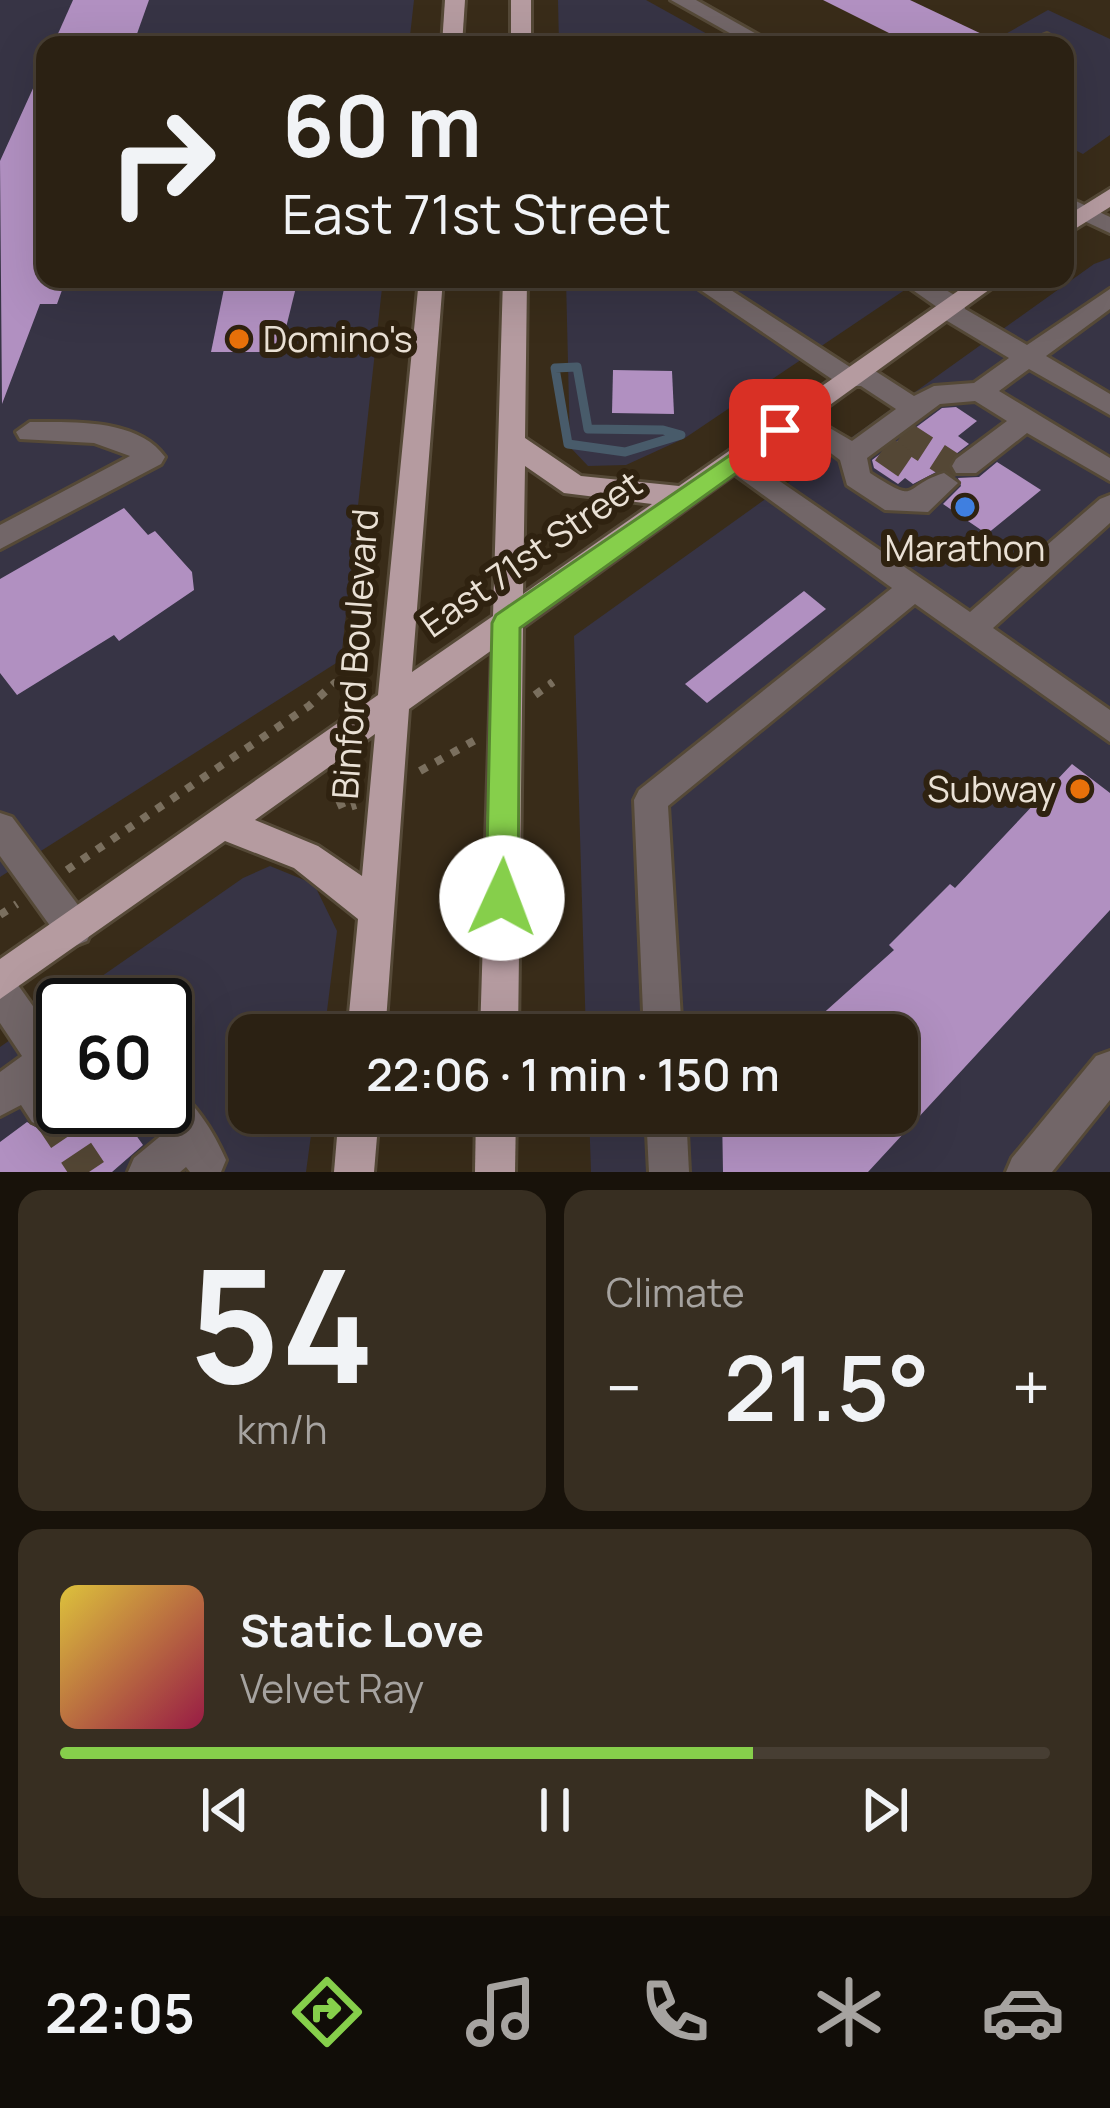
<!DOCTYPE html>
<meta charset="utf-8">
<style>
:root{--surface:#2b2113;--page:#372e21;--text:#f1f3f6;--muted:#a6a3a0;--line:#473e33;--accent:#86cf4b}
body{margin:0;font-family:Manrope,sans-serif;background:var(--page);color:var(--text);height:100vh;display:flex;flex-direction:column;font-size:45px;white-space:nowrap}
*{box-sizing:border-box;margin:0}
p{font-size:39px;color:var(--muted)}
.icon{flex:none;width:66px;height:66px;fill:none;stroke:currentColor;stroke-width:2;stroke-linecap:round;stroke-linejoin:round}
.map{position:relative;height:1172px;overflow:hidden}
.drawer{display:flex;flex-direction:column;gap:18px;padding:18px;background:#18120a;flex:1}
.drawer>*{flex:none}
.hud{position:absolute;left:36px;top:36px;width:1038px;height:252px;border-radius:24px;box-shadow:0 12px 48px #0002,0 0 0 3px var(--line);background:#2b2113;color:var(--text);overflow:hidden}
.speed{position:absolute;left:36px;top:978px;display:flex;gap:24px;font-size:60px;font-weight:700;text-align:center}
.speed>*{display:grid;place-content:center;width:156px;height:156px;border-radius:50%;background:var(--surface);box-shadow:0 12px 48px #0002,0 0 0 3px var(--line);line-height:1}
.speed .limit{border:6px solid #111;border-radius:18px;background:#fff;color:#111}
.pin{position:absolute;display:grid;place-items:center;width:102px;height:102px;color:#fff;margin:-51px;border-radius:24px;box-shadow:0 6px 18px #0006}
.me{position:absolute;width:132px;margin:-66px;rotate:2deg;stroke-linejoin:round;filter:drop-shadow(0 0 9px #0008)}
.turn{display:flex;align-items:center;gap:42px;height:252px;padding:0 48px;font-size:54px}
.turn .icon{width:156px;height:156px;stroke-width:2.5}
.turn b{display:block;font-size:84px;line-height:102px}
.big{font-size:90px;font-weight:600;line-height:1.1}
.drawer .tile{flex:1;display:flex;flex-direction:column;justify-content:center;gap:18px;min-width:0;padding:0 42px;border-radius:24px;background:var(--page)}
.drawer .dial{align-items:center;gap:0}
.dial b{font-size:156px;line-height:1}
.song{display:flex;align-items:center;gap:36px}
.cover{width:144px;height:144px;border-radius:18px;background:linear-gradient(135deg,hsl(50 70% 55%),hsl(340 70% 35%))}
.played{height:12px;border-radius:6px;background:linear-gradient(90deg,var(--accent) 70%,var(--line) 70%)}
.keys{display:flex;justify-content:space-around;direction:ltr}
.heat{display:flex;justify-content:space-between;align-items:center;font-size:66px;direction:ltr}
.drawer .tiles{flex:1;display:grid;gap:18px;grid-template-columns:1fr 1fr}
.tile:last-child{grid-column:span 2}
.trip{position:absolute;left:228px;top:1014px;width:690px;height:120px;border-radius:24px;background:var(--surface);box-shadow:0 12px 48px #0002,0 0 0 3px var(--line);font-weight:600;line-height:120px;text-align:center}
.dock{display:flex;height:192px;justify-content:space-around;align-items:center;background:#110d08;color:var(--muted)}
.dock .icon{width:84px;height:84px}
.dock .on{color:var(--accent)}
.dock b{font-size:54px;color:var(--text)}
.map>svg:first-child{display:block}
</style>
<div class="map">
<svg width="1110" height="1172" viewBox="0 0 1110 1172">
<rect width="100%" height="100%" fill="#392c19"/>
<!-- commercial -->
<g fill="#373445" fill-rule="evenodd">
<polygon points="0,0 414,0 409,45 45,45 45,279 383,279 341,660 0,877"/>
<polygon points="558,0 646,0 727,45 559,45"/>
<polygon points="1048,10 1110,39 1110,135 1083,154 1065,145 1065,45 986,45"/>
<polygon points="1110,258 1110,1172 591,1172 589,1113 897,1113 897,1035 586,1035 574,636 1094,264"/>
<polygon points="566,279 921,279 685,438 626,465 588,466 570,447"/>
<path d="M270,866L314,884L337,931L324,1035H249V1113H314L306,1172H0V1047L243,878ZM63,1005H165V1107H63Z"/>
</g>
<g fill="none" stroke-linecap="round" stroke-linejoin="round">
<!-- stream -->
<polygon stroke="#485b6a" stroke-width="9" points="577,367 588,429 663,430 681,435 625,452 568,444 555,368"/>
</g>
<!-- building -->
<g fill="#b190c1">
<polygon points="73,0 149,0 133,45 53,45"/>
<polygon points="823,0 910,0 1005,45 913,45"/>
<polygon points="45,62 45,279 66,279 57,304 40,304 2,404 0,161"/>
<polygon points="226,279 298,279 280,352 211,352"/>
<polygon points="613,370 672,371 674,414 612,413"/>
<polygon points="956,407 977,421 958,436 969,444 952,457 950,472 942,469 913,484 905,478 898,484 874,468 872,460 942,408"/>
<polygon points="997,462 1041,490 987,534 943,504 961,486 958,478 979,477"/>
<polygon points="124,508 148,535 155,531 192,572 194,590 119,641 114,635 17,695 0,673 0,579"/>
<polygon points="804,591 826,609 707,703 685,684"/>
<polygon points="1072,764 1110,793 1110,910 868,1172 723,1172 722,1113 897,1113 897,1035 799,1035 894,950 889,945 950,884 955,888"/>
<polygon points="70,1107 116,1107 143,1145 112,1172 0,1172 0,1142 27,1122 44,1132 62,1126"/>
</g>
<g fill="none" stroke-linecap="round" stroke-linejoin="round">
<!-- minor-tunnel-far1 -->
<g stroke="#544735" stroke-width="28" stroke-dasharray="28 14" stroke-linecap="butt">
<polyline points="902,434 959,471"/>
<polyline points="883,449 915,471"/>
</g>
<!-- minor-tunnel -->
<polyline stroke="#544735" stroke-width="36" stroke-dasharray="36 18" stroke-linecap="butt" points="46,1108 89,1172"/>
<!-- minor casing -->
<g stroke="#554937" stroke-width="6">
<g id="minor">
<polygon points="671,0 696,0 776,45 751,45"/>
<polygon points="1047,34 1057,40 1054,44 1020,45"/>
<polygon points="1065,196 1110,217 1110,233 1065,212"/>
<path d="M897,279H927L963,300L965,309L1027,345L1110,289V309L1046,356L1110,394V415L1029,369L999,391L1110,458V481L1027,433L976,473H956L952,466L956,459L1007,421L975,401L940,404L867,458L870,473C922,506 899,487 944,473L958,483L928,512L885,510L847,485L840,460L784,418L797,409L852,441L896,409L861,386H842L699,289L702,283H720L850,367H869L914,396L934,386L974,383L1009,358L939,316L937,307Z"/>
<path d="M30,422C71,422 138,418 165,457L161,464L0,549V525L130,456L94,443L20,439L16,432Z"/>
<polygon points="736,451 970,612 1100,499 1110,495 1110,523 993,628 1110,710 1110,742 915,604 668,806 682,1035 644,1035 634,800 639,790 892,588 726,468 722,461"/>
<polygon points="0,813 12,817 87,917 92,929 87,941 74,946 61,941 0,856"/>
<polygon points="0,973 13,978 62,1047 63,1071 52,1082 66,1108 60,1122 46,1128 32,1122 21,1105 0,1116 0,1072 22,1056 0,1023"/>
<polygon points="1110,1051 1110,1100 1052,1172 1006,1172 1012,1158 1096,1056"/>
<path d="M165,1083C191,1094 215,1134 226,1160L221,1172H190L186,1167L180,1172H128L134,1158L163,1134L147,1107H165Z"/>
<polygon points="646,1113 686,1113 689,1172 649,1172"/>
</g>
</g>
<!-- major casing -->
<g stroke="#554937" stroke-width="6">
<g id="major">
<polygon points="445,0 465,0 462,45 442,45"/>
<rect x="511" y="0" width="20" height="45"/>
<polygon points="1110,189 1110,207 1065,235 1065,217"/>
<path d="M419,279H443L412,672L493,616L503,279H527L525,438L581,476L679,486L975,279H1004L523,627L518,1035H480L492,650L409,709L385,1035H347L358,919L294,868L225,841L0,999V959L378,695ZM525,466L564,493L652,504L523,594ZM375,734L362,876L318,846L255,820Z"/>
<polygon points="339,1113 379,1113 374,1172 334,1172"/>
<polygon points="476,1113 516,1113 515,1172 475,1172"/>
</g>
</g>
<!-- path-far1 -->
<g stroke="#7a6f5e" stroke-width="6" stroke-dasharray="6 9" stroke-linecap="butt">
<polyline points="332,685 339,679"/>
<polyline points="549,685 553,682"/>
</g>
<!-- path -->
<g stroke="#7a6f5e" stroke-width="8" stroke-dasharray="8 10" stroke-linecap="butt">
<polyline points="535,695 553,682"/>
<polyline points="420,771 477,739"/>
<polyline points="332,784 343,809 356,805"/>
<polyline points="67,870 309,706 336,682"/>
<polyline points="0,915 17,904"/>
</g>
<!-- minor -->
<use href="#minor" fill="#726668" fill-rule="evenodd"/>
<!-- major -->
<use href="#major" fill="#b59ba0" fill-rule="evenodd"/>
</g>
<!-- route -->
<polygon fill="#86cf4b" stroke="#578731" stroke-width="3" points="780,421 788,424 792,430 788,436 520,628 518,898 514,909 502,913 491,909 486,898 492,623 496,615"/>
<!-- markers -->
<g fill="#e8710a" stroke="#2f2210" stroke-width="4.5">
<circle cx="239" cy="339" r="12"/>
<circle cx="1080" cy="789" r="12"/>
</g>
<circle fill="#3f7fe0" stroke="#2f2210" stroke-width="4.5" cx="965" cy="507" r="12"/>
<g text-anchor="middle" stroke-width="12" stroke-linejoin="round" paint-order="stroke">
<!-- poi labels -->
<g font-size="36" fill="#eae1d5" stroke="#2f2210" text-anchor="start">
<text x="263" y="352">Domino's</text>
<text x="965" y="561" text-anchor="middle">Marathon</text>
<text x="1056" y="802" text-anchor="end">Subway</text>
</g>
<!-- street labels -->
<g font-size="36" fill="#eae1d5" stroke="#2f2210">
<text transform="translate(531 554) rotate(-35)" y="13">East 71st Street</text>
<text transform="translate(355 654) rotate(-86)" y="13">Binford Boulevard</text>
</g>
</g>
</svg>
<div class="speed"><div class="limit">60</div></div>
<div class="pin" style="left:780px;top:430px;background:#d93025"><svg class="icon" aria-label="arrive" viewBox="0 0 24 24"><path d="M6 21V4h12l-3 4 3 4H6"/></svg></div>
<svg class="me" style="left:502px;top:898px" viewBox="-20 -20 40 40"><circle r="19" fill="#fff"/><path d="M0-13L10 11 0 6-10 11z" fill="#86cf4b"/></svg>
<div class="trip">22:06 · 1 min · 150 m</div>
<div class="hud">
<div class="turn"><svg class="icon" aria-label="right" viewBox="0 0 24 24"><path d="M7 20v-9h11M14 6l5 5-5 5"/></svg><div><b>60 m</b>East 71st Street</div></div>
</div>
</div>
<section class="drawer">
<div class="tiles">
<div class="tile dial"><b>54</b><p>km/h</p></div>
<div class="tile"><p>Climate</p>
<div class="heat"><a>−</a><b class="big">21.5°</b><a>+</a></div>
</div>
<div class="tile">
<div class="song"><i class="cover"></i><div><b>Static Love</b><p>Velvet Ray</p></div></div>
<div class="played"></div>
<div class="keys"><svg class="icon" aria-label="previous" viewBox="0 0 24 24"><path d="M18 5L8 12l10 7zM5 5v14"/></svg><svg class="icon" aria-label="pause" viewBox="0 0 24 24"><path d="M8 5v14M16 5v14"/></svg><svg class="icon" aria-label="next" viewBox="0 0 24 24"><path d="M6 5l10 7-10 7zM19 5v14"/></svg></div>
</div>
</div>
</section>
<nav class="dock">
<b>22:05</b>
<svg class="icon on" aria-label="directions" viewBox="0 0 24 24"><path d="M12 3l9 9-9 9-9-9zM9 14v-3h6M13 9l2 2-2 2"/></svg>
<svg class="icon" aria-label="music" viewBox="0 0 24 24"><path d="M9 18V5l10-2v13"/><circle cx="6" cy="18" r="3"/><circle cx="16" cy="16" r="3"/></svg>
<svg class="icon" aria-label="phone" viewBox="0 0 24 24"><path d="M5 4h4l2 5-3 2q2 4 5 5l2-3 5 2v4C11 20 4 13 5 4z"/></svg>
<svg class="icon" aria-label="climate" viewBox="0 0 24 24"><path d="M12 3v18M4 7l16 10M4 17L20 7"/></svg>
<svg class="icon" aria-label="car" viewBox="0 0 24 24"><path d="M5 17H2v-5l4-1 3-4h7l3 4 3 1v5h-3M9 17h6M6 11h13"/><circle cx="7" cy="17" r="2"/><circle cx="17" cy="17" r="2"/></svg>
</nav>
